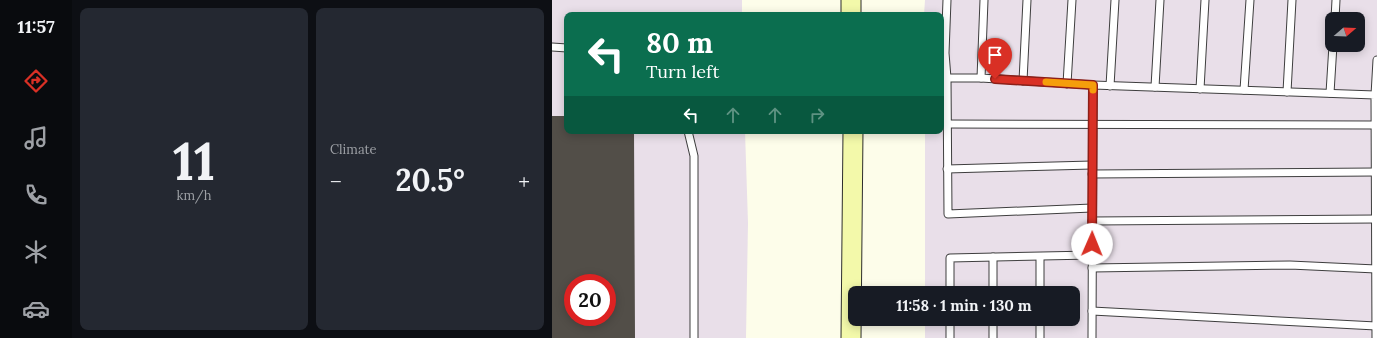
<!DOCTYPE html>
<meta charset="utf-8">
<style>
:root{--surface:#171b24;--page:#242831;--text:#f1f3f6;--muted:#9ea1a6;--accent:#d93025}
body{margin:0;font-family:Lora,serif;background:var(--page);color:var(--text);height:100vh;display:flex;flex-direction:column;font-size:15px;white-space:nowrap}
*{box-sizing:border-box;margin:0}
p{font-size:13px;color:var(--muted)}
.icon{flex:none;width:22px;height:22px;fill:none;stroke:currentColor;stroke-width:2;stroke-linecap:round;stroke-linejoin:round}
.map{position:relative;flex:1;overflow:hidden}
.side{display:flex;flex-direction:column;gap:8px;padding:8px;background:#0d0f14;width:480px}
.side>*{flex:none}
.banner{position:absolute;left:12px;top:12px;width:380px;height:122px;border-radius:8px;box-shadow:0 2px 10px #0003;background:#0b6e4f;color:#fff;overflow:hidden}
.needle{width:26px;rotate:71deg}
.tools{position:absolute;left:773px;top:12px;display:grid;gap:8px}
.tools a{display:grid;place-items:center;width:40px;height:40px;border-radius:8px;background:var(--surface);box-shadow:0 2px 10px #0003;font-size:20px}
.speed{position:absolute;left:12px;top:274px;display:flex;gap:8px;font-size:20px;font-weight:700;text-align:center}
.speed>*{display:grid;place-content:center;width:52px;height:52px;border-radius:50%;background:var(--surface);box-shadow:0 2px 10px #0003;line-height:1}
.speed .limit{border:6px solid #d22;background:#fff;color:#111}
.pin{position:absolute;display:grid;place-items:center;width:34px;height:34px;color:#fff;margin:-41px -17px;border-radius:50% 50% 50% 0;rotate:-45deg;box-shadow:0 0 4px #0007}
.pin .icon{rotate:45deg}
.me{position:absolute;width:44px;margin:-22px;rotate:1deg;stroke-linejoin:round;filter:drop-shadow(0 0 3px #0008)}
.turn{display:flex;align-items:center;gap:14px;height:84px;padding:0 16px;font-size:18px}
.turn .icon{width:52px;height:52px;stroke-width:2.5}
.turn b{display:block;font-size:28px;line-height:34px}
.lanes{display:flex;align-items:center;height:38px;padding:0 16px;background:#0003;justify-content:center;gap:20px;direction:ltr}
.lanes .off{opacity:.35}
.big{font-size:30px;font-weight:700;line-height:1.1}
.side .widget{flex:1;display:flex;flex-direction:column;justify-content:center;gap:6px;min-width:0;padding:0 14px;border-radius:8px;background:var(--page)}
.side .dial{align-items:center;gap:0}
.dial b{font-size:52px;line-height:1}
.heat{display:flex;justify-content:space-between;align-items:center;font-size:22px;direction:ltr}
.side .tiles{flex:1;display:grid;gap:8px;grid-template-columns:repeat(2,1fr)}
.trip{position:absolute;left:296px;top:286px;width:232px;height:40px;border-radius:8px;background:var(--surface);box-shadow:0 2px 10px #0003;font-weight:700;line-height:40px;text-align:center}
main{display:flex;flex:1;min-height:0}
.menu{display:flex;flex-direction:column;width:72px;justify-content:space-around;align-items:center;background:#090b0e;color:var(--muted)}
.menu .icon{width:28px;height:28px}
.menu .active{color:var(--accent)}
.menu b{font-size:18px;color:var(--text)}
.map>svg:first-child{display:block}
</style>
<main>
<nav class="menu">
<b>11:57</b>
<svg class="icon active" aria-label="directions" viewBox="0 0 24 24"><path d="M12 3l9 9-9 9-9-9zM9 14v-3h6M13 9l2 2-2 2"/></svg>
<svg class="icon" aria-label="music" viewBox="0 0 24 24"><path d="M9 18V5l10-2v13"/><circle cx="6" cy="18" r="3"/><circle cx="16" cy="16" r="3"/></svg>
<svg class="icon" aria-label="phone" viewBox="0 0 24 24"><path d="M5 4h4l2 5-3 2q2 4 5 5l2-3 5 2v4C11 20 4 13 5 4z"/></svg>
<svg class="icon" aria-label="climate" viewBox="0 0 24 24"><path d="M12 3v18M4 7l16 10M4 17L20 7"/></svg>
<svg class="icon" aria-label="car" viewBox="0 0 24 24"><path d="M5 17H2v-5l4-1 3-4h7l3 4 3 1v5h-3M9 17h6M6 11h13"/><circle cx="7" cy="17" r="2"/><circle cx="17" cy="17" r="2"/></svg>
</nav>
<section class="side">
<div class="tiles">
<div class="widget dial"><b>11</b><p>km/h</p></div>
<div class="widget"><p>Climate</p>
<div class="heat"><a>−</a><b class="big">20.5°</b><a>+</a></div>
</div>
</div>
</section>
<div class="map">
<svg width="825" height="338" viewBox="0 0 825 338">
<rect width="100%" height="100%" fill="#fdfdea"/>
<!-- industrial -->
<g fill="#e9dfe9" fill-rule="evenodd">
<path d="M0,0H190V15H15V131H193L196,223L194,338H0ZM21,283H55V317H21Z"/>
<path d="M373,0H825V338H373V319H521V293H373V131H389V15H372ZM780,19H806V45H780Z"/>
</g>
<!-- building -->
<path fill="#524e48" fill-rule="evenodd" d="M0,116H15V131H82L83,338H0ZM21,283H55V317H21Z"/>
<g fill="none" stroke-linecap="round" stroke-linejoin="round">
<!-- lane casing -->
<g stroke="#3e3e3e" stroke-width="9">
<g id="lane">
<polyline points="395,0 393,53 395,78 429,78"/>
<polyline points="432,0 429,78 541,85"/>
<polyline points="783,19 784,0"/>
<polyline points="0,47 15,48"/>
<polyline points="395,78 396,214 540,208"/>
<polyline points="471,81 475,0"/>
<polyline points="515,84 520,0"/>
<polyline points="558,86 563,0"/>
<polyline points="603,87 608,0"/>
<polyline points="648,89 653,0"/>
<polyline points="692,90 698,0"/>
<polyline points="735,92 740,0"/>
<polyline points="778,93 781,45"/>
<polyline points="823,95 825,60"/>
<polyline points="395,124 823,125"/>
<polyline points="136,131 142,156 142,338"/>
<polyline points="395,169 540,165"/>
<polyline points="540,174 823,172"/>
<polyline points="540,221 824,219"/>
<polyline points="540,268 738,265 824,269"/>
<polyline points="398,293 398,258 540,255"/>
<polyline points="441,293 441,257"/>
<polyline points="488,293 488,257"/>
<polyline points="540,311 824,326"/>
<polyline points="398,338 398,319"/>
<polyline points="441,338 441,319"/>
<polyline points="488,338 488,319"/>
<polyline points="540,338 541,85 823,95 824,338"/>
</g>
</g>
<!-- secondary casing -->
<g stroke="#2d2d2d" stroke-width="21">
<g id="secondary">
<polyline points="299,0 299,15"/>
<polyline points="299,338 301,131"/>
</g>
</g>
<!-- lane -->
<use href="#lane" stroke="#fff" stroke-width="7"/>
<!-- secondary -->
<use href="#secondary" stroke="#f3f9aa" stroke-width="19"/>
</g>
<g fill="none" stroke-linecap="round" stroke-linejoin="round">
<!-- route casing -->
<g stroke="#8d1f18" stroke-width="10">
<polyline id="route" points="443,79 541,85 540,244"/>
</g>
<!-- route -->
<use href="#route" stroke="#d93025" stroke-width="7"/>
<!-- slow -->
<polyline stroke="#f59e0b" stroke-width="7" points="494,82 541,85 541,90"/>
</g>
</svg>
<div class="tools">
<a><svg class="needle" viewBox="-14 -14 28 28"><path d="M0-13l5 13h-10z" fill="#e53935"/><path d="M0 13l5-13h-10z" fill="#9ea1a6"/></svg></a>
</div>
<div class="speed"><div class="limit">20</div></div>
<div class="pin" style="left:443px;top:79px;background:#d93025"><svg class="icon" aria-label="arrive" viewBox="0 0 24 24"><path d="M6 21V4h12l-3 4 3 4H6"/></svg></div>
<svg class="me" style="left:540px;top:244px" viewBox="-20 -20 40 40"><circle r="19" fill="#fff"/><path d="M0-13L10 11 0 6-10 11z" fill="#d93025"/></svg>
<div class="trip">11:58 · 1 min · 130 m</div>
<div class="banner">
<div class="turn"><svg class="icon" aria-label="left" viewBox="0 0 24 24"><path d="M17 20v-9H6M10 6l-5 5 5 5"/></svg><div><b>80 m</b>Turn left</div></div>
<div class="lanes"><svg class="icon" aria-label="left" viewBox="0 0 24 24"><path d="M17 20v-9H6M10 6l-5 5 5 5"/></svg><svg class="icon off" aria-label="ahead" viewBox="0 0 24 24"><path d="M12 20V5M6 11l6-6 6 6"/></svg><svg class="icon off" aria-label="ahead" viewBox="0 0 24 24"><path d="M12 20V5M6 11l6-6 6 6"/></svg><svg class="icon off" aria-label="right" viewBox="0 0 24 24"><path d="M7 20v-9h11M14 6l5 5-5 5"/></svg></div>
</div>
</div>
</main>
